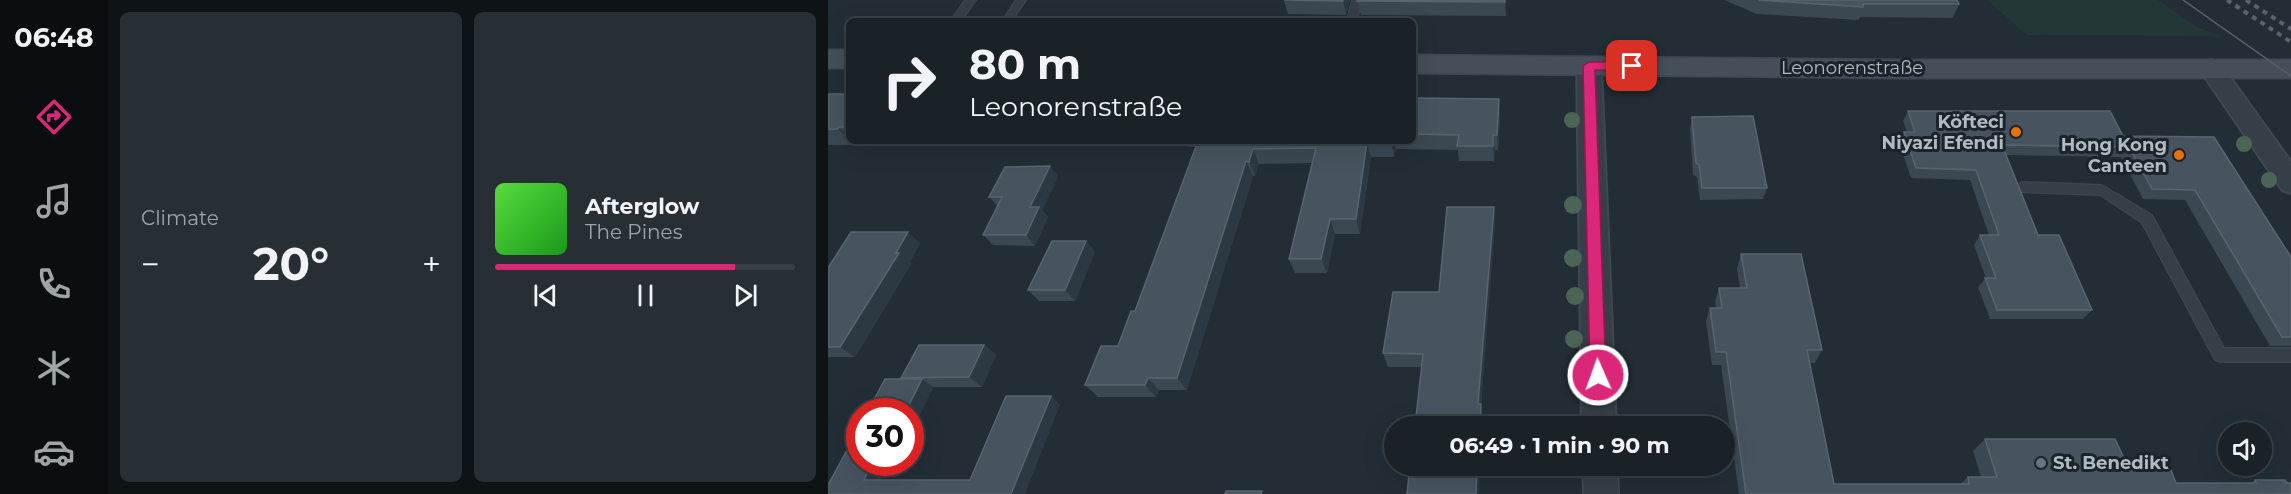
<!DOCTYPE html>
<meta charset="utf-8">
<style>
:root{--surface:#1a2228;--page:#272f34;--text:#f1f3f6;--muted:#9fa4a8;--line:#383f45;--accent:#db2777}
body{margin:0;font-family:Montserrat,sans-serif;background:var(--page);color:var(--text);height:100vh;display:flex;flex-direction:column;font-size:22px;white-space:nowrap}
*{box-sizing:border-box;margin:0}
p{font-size:20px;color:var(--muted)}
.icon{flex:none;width:33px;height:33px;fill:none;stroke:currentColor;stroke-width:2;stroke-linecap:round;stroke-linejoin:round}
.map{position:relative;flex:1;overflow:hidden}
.panel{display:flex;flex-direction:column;gap:12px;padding:12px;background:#0e1316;width:720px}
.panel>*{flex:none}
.banner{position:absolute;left:18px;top:18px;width:570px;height:126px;border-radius:9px;box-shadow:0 6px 24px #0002,0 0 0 2px var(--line);background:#1a2228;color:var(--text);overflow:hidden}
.tools{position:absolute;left:1390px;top:422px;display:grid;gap:12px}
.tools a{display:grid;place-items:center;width:54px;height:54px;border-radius:50%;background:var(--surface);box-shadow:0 6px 24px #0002,0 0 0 2px var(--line);font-size:30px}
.speed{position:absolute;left:18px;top:398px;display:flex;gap:12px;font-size:30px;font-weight:700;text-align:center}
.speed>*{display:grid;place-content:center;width:78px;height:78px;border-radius:50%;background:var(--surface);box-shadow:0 6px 24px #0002,0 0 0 2px var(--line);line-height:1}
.speed .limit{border:9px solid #d22;background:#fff;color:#111}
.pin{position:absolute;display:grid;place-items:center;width:51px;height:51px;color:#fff;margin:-26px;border-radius:12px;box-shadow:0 3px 9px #0006}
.me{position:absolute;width:66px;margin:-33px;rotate:358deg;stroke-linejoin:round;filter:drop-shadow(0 0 4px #0008)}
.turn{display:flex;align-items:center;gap:21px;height:126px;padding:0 24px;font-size:27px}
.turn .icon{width:78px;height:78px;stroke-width:2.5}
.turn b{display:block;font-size:42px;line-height:51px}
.big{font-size:45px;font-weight:700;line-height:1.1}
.panel .tile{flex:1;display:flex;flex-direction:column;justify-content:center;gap:9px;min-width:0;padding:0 21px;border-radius:9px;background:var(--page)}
.song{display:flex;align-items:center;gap:18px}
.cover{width:72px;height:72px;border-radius:9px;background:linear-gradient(135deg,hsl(110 70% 55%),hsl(120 70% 35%))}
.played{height:6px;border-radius:3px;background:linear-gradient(90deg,var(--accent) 80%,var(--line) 80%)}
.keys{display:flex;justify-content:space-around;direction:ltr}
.heat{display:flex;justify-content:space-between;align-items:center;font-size:33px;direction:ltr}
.panel .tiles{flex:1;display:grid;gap:12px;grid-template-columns:repeat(2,1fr)}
.trip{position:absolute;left:556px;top:416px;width:351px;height:60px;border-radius:30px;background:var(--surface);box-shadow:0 6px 24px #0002,0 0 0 2px var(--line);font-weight:700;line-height:60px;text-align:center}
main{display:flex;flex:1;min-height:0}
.menu{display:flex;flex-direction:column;width:108px;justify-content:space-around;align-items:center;background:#0a0e10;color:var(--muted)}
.menu .icon{width:42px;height:42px}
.menu .current{color:var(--accent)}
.menu b{font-size:27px;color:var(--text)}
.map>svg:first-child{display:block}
</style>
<main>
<nav class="menu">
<b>06:48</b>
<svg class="icon current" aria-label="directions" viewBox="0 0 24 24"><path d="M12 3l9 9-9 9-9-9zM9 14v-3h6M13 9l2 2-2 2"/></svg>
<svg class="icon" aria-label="music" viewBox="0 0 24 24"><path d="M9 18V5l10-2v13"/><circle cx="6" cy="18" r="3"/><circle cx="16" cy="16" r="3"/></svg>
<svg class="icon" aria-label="phone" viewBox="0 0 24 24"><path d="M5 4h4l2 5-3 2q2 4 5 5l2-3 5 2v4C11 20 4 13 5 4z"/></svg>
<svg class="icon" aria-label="climate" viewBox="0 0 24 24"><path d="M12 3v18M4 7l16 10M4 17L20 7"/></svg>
<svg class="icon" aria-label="car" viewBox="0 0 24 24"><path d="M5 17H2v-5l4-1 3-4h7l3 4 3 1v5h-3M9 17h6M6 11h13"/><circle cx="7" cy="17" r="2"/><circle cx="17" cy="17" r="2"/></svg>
</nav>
<section class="panel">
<div class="tiles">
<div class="tile"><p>Climate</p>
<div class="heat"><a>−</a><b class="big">20°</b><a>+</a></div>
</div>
<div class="tile">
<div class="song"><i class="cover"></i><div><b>Afterglow</b><p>The Pines</p></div></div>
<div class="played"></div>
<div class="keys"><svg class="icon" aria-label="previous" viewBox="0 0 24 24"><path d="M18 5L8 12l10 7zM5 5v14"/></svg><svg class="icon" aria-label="pause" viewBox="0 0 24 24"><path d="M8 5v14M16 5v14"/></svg><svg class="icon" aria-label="next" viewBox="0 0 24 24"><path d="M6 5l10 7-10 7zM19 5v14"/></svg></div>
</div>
</div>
</section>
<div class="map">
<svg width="1463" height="494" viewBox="0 0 1463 494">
<rect width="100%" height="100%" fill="#222d36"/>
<!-- green -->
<polygon fill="#243737" points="1159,0 1330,0 1369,27 1393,36 1199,35"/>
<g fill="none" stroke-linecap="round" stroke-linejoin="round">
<!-- lane casing -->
<g stroke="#3f4850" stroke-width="2">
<g id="lane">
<polygon points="137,0 148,0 133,21 122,21"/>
<polygon points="188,0 198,0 184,21 174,21"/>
<polygon points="524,0 534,0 529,21 519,21"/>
<polygon points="1194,182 1274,185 1324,215 1396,348 1463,348 1463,362 1392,362 1387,360 1314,223 1272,195 1194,192 1188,187"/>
</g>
</g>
<!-- street casing -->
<g stroke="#3f4850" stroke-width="4">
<g id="street">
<polygon points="761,58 769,60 773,66 788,426 754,426 749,66 753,60"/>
<polygon points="1383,60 1391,62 1463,162 1463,193 1454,190 1371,68 1375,62"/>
<polygon points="755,465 789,465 790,494 756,494"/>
</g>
</g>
<!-- secondary casing -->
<g stroke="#3f4850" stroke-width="3">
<g id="secondary">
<rect x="0" y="50" width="21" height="18"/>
<polygon points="585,55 1072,60 1463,60 1463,78 1072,78 585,73"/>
</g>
</g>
<!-- lane -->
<use href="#lane" fill="#363f47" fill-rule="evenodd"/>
<!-- street -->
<use href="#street" fill="#363f47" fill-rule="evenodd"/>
<!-- secondary -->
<use href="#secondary" fill="#444f59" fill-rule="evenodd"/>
<!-- tram -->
<polyline stroke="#58636d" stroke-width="1.5" points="1355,0 1463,76"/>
<!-- rail -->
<g stroke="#58636d" stroke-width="4" stroke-dasharray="5 5" stroke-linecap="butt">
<polyline points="1399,0 1463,42"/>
<polyline points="1418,0 1463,29"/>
</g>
</g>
<!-- trees -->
<g fill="#4a6555">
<circle cx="744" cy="120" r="8"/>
<circle cx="1416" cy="144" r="8"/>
<circle cx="1441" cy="180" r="8"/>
<circle cx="745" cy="205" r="9"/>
<circle cx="745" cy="258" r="9"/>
<circle cx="747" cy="296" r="9"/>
<circle cx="746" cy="339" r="9"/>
</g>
<!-- wall -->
<g fill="#3b4852">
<polygon points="522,0 518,15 460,14 456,1"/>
<polygon points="677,0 678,16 533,15 529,1"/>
<polygon points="896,0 1129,0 1131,4 1125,18 1032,17 1031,20 929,14"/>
<polygon points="0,94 21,94 21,141 199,141 196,146 27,143 26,145 0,145"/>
<polygon points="585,98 671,99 672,114 670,150 667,150 666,161 631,161 630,150 568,149 566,157 543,157 532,234 507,234 499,273 467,273 461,259 484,163 431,164 427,176 425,176 359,390 331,390 328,397 270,397 257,385 290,346 307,311 367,148 367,147 355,146 266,145 263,141 585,141"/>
<polygon points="1080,111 1295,136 1463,257 1463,346 1442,346 1357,200 1315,199 1293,157 1178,155 1210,235 1264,310 1255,319 1162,319 1150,287 1158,278 1146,245 1152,235 1161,235 1142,180 1083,178 1071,142 1076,132 1079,132 1075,121"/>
<polygon points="864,117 939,188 935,199 872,200 869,177 865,175 862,129"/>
<polygon points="222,166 230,177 214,210 220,217 207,246 165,245 155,235 170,206 161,197"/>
<polygon points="666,207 667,222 653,406 655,416 594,367 560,367 555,353 611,292"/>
<polygon points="258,241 267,252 247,301 211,301 200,290"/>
<polygon points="92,243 81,263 83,264 27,357 0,357 0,268"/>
<polygon points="913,254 994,350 987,363 982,363 1006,484 1132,484 1140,477 1153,477 1145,451 1157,439 1299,465 1348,483 1422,483 1427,480 1463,494 911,494 893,365 884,365 878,321 882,308 888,308 887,301 891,288 912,288 909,269"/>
<polygon points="156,345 168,355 154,387 105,387 87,425 82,425 82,411 75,379 73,378"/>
</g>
<!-- shaded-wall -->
<g fill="#2c3842">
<polygon points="515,0 522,0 518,15 515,1"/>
<polygon points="671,99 672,114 670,150 669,135"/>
<polygon points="11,127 21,137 21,140 10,129"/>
<polygon points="665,135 667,150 666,161 665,146"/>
<polygon points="192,141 199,141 196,146"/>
<polygon points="563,141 566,141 568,149 566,157"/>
<polygon points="539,142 543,157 532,234 528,219"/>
<polygon points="425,149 431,164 427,176 421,162"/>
<polygon points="418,161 425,176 359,390 349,378"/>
<polygon points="222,166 230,177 214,210 220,217 207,246 198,235 202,207"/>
<polygon points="666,207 667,222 653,406 655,416 655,426 652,426 650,404"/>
<polygon points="502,219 507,234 499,273 493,259"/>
<polygon points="80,232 92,243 81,263 83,264 27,357 12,347"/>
<polygon points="258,241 267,252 247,301 237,290"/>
<polygon points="156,345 168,355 154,387 141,377"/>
<polygon points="320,378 331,390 328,397 317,385"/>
<polygon points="94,379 105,387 87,425 82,422 82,411 78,411"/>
<polygon points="223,396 232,405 197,494 183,494"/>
<polygon points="45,462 62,462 50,487 36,480"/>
<polygon points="649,465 652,465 651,494 648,494"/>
</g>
<!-- building -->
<g fill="#47545f" stroke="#58646e" stroke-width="1.5">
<polygon points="456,0 515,0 515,1"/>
<polygon points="530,0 677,0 677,2 529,1"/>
<polygon points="931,0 1129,0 1131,4 1035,4 1035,7"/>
<polygon points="0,94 21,94 21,127 11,127 10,129 0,129"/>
<polygon points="585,98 671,99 669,135 665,135 665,146 629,146 631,135 585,134"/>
<polygon points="1080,111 1282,111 1295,136 1386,137 1463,257 1463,337 1454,337 1367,190 1324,189 1301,147 1174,145 1210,235 1231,235 1264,310 1169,310 1157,278 1168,278 1152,235 1171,235 1148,170 1088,168 1076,132 1087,132"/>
<polygon points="925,116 939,188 874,188 871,165 868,163 864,117"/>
<polygon points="370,141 563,141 562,142 539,142 528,219 502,219 493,259 461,259 488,148 425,149 421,162 418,161 349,378 320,378 317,385 257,385 273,346 290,346 303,311 307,311"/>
<polygon points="222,166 202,207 211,207 198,235 155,235 174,197 161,197 177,167"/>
<polygon points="619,207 666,207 650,404 653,404 652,426 587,426 595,354 555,353 565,292 611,292"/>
<polygon points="23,232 80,232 68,253 71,253 12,347 0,347 0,268"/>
<polygon points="224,241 258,241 237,290 200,290"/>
<polygon points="913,254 973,254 994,350 979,350 1006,484 1141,484 1140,477 1169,477 1157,439 1287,439 1299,465 1341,465 1348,483 1428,483 1427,480 1457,480 1459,483 1463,483 1463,494 918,494 898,352 888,352 882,308 894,308 891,288 919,288"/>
<polygon points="91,345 156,345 141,377 73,378"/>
<polygon points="57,379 94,379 78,411 40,411"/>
<polygon points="178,396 223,396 183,494 0,494 0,485 32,426 32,462 45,462 36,480 142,480"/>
<polygon points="582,465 649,465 648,494 579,494"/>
<polygon points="398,491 434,491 433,494 397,494"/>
</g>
<!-- route -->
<polygon fill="#db2777" stroke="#8e194d" stroke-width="1.5" points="761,62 804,62 809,66 804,70 767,70 778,375 775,380 770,382 765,380 762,375 755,66"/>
<!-- markers -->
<g fill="#e8710a" stroke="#1b242b" stroke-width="2">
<circle cx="1188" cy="132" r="6"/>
<circle cx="1351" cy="155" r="6"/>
</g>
<circle fill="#6b7280" stroke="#1b242b" stroke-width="2" cx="1213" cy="463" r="6"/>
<g text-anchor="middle" stroke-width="6" stroke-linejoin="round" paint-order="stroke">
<!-- street labels -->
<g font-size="18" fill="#b0bac3" stroke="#1b242b">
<text x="1024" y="74">Leonorenstraße</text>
</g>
<!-- poi labels -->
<g font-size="18" font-weight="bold" fill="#b0bac3" stroke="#1b242b" text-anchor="end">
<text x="1176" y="128">Köfteci<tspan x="1176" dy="21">Niyazi Efendi</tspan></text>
<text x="1339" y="151">Hong Kong<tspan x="1339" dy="21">Canteen</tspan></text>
<text x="1225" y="469" text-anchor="start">St. Benedikt</text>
</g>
</g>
</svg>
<div class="tools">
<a><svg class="icon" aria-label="sound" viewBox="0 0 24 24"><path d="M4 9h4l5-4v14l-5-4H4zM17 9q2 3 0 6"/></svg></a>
</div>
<div class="speed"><div class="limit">30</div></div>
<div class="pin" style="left:804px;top:66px;background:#d93025"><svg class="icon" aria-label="arrive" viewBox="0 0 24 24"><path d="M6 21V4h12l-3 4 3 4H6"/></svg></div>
<svg class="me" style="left:770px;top:375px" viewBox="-20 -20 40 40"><circle r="17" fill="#db2777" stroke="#fff" stroke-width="3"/><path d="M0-11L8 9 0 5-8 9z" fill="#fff"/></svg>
<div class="trip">06:49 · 1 min · 90 m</div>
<div class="banner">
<div class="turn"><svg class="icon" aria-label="right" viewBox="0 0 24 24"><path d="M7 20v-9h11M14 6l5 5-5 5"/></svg><div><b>80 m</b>Leonorenstraße</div></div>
</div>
</div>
</main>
